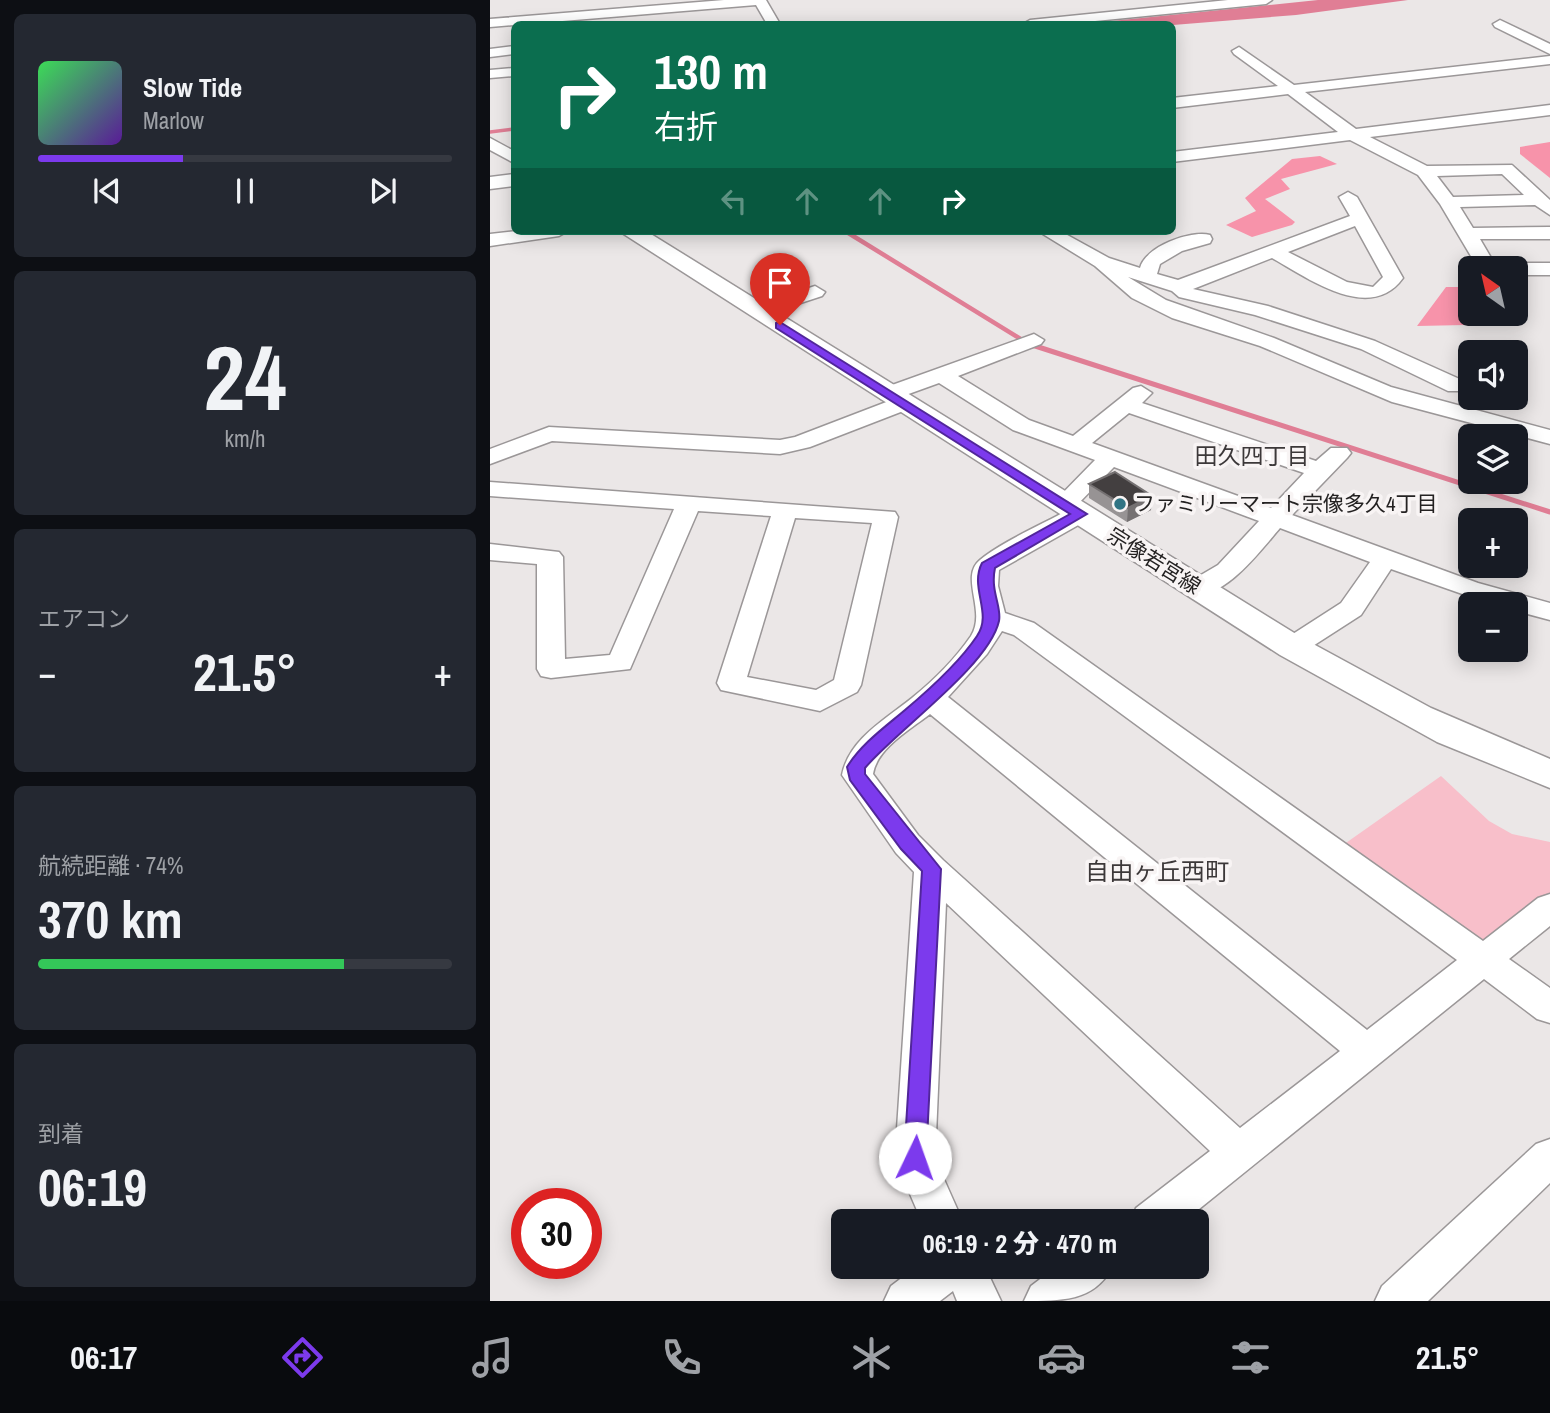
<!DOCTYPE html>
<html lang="ja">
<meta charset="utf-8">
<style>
:root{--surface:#171b24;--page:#242831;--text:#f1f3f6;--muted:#9ea1a6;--line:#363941;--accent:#7c3aed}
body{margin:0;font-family:"Archivo Narrow","Noto Sans JP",sans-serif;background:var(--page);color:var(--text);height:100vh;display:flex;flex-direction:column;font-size:26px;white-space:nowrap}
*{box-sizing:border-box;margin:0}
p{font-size:23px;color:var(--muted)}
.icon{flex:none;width:38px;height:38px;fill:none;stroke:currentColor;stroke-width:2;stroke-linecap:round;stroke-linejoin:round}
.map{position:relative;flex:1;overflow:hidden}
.details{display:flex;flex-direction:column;gap:14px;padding:14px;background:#0d0f14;width:490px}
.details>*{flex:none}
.guide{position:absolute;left:21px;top:21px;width:665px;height:214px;border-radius:10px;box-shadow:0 4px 18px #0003;background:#0b6e4f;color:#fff;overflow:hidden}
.needle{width:46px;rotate:326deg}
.tools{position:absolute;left:968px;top:256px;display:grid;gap:14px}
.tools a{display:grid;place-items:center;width:70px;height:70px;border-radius:10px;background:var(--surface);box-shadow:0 4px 18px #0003;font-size:35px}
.speed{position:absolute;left:21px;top:1188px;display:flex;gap:14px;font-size:35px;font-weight:700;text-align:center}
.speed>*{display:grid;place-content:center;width:91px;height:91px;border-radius:50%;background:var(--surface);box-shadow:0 4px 18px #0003;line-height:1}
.speed .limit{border:10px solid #d22;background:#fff;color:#111}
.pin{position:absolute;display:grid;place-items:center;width:60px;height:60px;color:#fff;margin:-72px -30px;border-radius:50% 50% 50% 0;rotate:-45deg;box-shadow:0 0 7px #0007}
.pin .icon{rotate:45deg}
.me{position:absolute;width:77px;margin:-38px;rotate:3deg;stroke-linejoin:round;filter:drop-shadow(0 0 5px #0008)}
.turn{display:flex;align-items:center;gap:24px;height:147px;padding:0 28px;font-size:32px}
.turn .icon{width:91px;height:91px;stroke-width:2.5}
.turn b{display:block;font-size:49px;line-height:60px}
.lanes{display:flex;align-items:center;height:66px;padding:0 28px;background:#0003;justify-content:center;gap:35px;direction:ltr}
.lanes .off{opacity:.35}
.big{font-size:52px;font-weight:800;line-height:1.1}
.details .card{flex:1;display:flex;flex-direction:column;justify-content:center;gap:10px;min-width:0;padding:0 24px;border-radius:10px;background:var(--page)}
.details .dial{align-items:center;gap:0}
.dial b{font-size:91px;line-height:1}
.song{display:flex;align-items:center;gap:21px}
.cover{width:84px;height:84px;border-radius:10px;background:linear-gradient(135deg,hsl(130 70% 55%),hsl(270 70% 35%))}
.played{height:7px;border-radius:4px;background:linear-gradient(90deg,var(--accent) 35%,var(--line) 35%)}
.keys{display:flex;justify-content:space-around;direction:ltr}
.heat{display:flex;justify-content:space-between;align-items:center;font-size:38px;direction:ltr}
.charge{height:10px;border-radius:5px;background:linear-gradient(90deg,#34c759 74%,var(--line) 0)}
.trip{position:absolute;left:341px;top:1209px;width:378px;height:70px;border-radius:10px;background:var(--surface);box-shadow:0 4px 18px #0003;font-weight:800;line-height:70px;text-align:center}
.tab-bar{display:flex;height:112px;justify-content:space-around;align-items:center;background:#090b0e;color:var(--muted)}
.tab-bar .icon{width:49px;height:49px}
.tab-bar .on{color:var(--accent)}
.tab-bar b{font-size:32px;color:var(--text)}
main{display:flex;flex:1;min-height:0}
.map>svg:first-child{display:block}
</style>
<main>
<section class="details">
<div class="card">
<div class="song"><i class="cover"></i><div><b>Slow Tide</b><p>Marlow</p></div></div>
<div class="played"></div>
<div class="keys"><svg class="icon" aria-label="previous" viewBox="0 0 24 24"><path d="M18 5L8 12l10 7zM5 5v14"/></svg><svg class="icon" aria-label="pause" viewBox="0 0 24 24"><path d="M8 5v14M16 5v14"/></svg><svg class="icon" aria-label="next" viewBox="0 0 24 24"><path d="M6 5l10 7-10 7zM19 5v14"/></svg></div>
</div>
<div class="card dial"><b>24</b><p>km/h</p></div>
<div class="card"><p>エアコン</p>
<div class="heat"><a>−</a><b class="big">21.5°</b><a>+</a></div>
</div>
<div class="card"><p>航続距離 · 74%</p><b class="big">370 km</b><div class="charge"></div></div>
<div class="card"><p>到着</p><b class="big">06:19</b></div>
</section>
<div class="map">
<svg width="1060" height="1301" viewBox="0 0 1060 1301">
<rect width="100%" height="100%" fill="#ebe7e7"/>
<!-- green -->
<polygon fill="#f8bfca" points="951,776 999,821 1022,834 1060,842 1060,894 994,944 853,845"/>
<!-- forest -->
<g fill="#f793aa">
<polygon points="1060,142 1060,178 1030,154 1030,147"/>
<polygon points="830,156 847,164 791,179 800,189 775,199 805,222 802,225 762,237 736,225 766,211 755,198 802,159"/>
<polygon points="956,287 980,287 980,313 1003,313 975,325 927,326"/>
</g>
<!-- water -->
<polygon fill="#e07e95" points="828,0 918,0 806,15 683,25 592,24"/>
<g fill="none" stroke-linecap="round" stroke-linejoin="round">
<!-- stream-far2 -->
<polyline stroke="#e07e95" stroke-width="3.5" points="0,132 24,129"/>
<!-- stream-far1 -->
<polyline stroke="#e07e95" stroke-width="4.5" points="355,231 542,346"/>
<!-- stream -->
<polyline stroke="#e07e95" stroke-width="5" points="539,344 1060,512"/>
<!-- minor casing -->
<g stroke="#9b9798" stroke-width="3">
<g id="minor">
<polygon points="234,0 276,0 290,24 277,24 266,5 0,27 0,19"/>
<polygon points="738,0 782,0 776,4 575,24 533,24 540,20"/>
<polygon points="1010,20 1060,44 1060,54 1005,27 1003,24"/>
<polygon points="24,46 24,54 0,57 0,49"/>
<path d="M749,47L804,85L1060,56V64L815,92L866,129L1060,105V115L880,137L937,166L1022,165L1060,200V215L1045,205L970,207L983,228L1060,227V239H990L1007,268H988L950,204L928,175L860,140L682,162V152L848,132L798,94L682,108V98L788,86L744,54L742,51ZM1012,174L1034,195L963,197L947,176Z"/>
<polygon points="24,68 24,76 0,78 0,70"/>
<polygon points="0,138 24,151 24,163 0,150"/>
<path d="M858,192L867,197L913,278C880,324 818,278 782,258L703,289L778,306L885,341L974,381L977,386L974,391H958L871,349L765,315L689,297L682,291L638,277L676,300L784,338L901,387L1060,430V444L902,402L770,346L682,318L642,298L605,266L548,231H570L619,258L650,268C655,247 700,230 720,235L722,239L720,243L692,251L670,264L667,274L688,280L860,216L849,197ZM865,226L893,277L883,287L857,282L798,252Z"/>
<polygon points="27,231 78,231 69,236 0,246 0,234"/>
<polygon points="1026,263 1060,263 1060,275 1026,275 1026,268 1017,268"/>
<polygon points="325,286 335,292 332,296 268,317 258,311 261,307"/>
<path d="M544,334L554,340L551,344L468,376L539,420L583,436L643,388L651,386L662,393L652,403L826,461L841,448H857L861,453L857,458L802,515L988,583L1060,603V620L1026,611V604H1001L901,569L871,615L812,653L802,656L792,653L788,647L792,641L851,603L880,562L790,528C770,551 733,602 699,594L695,588L699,582L728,565L769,521L624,467L584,508L599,509L602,514L599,519L509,570L508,586L515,613L544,623L993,941L1048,898L1060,894V926L1019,959L1060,988V1023L1047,1019L994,979L693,1222H641L646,1208L720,1151L456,903L445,1159L473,1222H432L405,1159L424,872L406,853L352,775C359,739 396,719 422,698C443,681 466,658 481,636C497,611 469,577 490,560C511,542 553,524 578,510L565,509L562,504L605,460L523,430L449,383L413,396L424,403L421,408L320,447L290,454L62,441L0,464V449L59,427L290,440L305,437L399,401L391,399L388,394L391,389ZM639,413L814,473L781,508L602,443ZM512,631L524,635L967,960L877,1030L458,697L497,654ZM440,714L850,1051L750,1128L453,860L428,835L383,774C387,748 421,729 440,714Z"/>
<path d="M0,482L405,512L408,517L371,685L367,692L330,711L231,690L227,683L281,516L208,511L140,669L61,678L51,676L47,669V564L0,560V544L69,552L73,557L75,659L120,655L184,509L0,496ZM305,518L382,523L344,680L326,690L257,677Z"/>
<polygon points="1060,1139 1060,1183 938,1301 885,1301 892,1286 1046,1144"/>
<polygon points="426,1267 495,1267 511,1301 467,1301 463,1291 450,1301 394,1301 401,1286"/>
<path d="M566,1267H622C605,1301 572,1301 534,1301L541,1286Z"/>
</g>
</g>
<!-- major casing -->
<g stroke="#9b9798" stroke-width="3">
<g id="major">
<polygon points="24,174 24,186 0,189 0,177"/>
<polygon points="129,231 156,231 814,639 941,708 1060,759 1060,788 947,742 790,655"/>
</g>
</g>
<!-- minor -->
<use href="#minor" fill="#fff" fill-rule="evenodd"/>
<!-- major -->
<use href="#major" fill="#fff" fill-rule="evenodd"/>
</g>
<!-- wall -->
<polygon fill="#979394" points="599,484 662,496 661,510 637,522 599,498"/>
<!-- shaded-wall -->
<polygon fill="#757172" points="662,496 661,510 637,522 638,508"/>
<!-- building -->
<polygon fill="#433f40" stroke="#757172" stroke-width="2" points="625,472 662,496 638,508 599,484"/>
<!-- route -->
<path fill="#7c3aed" stroke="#51269a" stroke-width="2" d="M290,322L597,514L505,568C500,591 512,607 509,621C499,666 406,731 375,768V774L451,869L436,1158L433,1166L425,1169L417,1166L414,1158L432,871L411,849L360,780L357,767C371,744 395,727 415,710C440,689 469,663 487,636C503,613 479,588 492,563L580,514L286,328V323Z"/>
<!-- markers -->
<circle fill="#307484" stroke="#f8f4f4" stroke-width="2.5" cx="630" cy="504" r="7"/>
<g text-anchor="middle" stroke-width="7" stroke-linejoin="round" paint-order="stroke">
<!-- poi labels -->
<g font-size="21" fill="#242222" stroke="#f8f4f4" text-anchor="start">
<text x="644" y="511">ファミリーマート宗像多久4丁目</text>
</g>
<!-- street labels -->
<g font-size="21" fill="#242222" stroke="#f8f4f4">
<text transform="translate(664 561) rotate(32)" y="7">宗像若宮線</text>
</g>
<!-- neighbourhood labels -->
<g font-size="23" fill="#3c3839" stroke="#f8f4f4">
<text x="762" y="464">田久四丁目</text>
</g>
<!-- quarter labels -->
<g font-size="24" fill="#3c3839" stroke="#f8f4f4">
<text x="667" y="880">自由ヶ丘西町</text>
</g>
</g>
</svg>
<div class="tools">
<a><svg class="needle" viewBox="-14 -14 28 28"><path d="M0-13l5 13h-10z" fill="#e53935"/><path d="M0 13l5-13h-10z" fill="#9ea1a6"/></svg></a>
<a><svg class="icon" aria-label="sound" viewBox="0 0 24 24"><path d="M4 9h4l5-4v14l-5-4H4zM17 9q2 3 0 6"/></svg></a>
<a><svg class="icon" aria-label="layers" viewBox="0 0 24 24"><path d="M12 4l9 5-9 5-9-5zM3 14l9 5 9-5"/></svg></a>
<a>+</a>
<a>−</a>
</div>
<div class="speed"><div class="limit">30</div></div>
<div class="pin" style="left:290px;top:325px;background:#d93025"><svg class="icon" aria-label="arrive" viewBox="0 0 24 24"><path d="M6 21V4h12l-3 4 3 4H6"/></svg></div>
<svg class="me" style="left:425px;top:1158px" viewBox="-20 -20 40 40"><circle r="19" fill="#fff"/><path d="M0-13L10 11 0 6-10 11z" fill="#7c3aed"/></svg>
<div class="trip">06:19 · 2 分 · 470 m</div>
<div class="guide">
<div class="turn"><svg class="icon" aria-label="right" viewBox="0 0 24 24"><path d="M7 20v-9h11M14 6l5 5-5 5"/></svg><div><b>130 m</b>右折</div></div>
<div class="lanes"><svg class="icon off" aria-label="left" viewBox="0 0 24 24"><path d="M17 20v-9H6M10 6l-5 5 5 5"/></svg><svg class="icon off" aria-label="ahead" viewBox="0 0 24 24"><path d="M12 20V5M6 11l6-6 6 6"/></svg><svg class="icon off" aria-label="ahead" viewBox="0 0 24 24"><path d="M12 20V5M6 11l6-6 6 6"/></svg><svg class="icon" aria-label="right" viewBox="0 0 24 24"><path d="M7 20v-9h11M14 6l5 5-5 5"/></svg></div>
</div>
</div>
</main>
<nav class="tab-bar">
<b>06:17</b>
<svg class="icon on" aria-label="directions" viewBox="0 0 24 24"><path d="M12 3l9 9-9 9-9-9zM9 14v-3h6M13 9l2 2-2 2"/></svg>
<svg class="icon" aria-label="music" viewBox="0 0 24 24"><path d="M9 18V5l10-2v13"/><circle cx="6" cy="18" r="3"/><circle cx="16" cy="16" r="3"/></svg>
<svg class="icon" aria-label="phone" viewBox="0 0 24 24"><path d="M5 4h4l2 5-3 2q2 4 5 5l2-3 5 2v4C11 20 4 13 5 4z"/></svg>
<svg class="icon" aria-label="climate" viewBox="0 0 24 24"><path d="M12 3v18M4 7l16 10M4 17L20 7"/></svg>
<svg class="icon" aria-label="car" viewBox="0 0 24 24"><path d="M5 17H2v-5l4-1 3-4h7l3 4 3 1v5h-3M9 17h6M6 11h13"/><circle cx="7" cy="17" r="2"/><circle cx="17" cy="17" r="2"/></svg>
<svg class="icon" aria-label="filters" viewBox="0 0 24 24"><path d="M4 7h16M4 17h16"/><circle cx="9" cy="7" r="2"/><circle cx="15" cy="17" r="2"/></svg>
<b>21.5°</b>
</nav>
